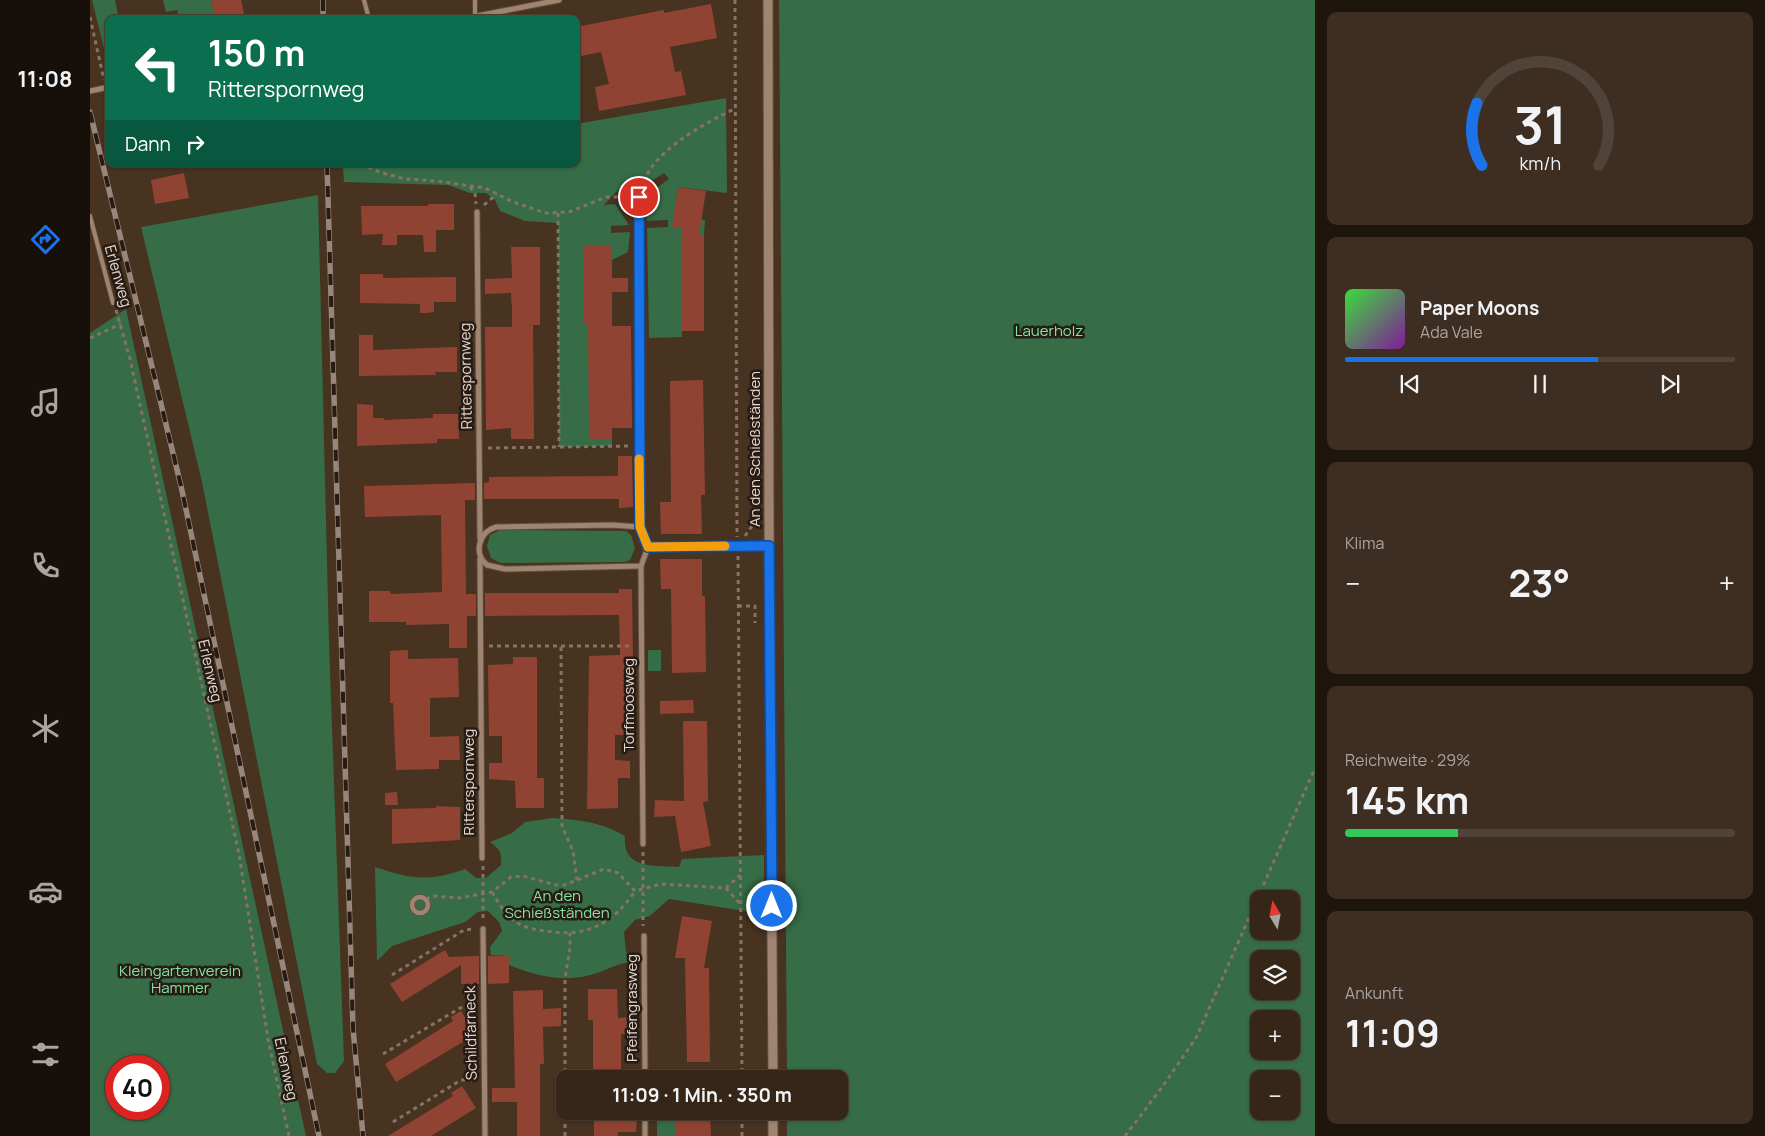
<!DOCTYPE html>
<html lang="de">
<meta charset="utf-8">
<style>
:root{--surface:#362618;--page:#3d2e21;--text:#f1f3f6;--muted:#aaa5a2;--line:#504337;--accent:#1a73e8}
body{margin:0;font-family:Manrope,sans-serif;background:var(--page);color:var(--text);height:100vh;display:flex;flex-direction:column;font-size:19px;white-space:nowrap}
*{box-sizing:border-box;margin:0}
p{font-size:16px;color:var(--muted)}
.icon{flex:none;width:28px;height:28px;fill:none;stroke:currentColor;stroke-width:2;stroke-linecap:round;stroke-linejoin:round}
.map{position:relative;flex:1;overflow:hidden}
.details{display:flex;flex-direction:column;gap:12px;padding:12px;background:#1e150d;width:450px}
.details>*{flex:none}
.hud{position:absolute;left:15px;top:15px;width:475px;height:152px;border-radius:10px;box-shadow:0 1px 4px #0004,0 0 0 1px var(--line);background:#0b6e4f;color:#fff;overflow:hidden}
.needle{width:32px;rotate:350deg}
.tools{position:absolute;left:1160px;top:890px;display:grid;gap:10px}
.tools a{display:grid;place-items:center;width:50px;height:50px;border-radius:10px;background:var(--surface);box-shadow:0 1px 4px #0004,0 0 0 1px var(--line);font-size:25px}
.speed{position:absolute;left:15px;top:1055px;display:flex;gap:10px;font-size:25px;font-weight:700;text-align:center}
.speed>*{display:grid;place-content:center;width:65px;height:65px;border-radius:50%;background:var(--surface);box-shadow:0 1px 4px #0004,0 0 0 1px var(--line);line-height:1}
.speed .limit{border:8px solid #d22;background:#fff;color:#111}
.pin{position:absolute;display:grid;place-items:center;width:42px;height:42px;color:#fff;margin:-21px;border:2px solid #fff;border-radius:50%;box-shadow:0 1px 5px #0007}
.me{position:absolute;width:55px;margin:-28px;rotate:0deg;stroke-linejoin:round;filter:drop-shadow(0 0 4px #0008)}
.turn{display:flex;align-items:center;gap:18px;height:105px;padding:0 20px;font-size:22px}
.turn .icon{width:65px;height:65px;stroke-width:2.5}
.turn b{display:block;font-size:35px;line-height:42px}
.then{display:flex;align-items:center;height:48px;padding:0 20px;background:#0003;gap:10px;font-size:19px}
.big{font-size:38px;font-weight:700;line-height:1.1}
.details .card{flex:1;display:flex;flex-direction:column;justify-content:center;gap:8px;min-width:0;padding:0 18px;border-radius:10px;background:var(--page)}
.details .dial{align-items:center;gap:0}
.dial svg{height:130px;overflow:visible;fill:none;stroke:var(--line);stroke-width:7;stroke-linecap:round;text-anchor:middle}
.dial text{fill:var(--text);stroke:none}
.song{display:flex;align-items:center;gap:15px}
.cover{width:60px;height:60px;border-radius:8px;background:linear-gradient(135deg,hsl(120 70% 55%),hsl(290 70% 35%))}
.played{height:5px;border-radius:2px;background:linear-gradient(90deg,var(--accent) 65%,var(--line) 65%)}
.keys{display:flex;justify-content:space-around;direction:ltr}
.heat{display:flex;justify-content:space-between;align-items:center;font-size:28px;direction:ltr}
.charge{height:8px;border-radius:4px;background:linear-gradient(90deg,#34c759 29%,var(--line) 0)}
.trip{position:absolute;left:466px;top:1070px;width:292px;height:50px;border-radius:10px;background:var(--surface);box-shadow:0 1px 4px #0004,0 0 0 1px var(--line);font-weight:700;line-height:50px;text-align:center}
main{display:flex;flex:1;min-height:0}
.tab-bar{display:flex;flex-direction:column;width:90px;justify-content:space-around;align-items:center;background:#160f0a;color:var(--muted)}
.tab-bar .icon{width:35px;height:35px}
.tab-bar .active{color:var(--accent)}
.tab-bar b{font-size:22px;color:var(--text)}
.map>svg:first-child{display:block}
</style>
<main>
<nav class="tab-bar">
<b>11:08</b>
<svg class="icon active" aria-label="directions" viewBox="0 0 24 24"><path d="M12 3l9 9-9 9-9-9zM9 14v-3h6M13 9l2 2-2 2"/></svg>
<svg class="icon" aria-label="music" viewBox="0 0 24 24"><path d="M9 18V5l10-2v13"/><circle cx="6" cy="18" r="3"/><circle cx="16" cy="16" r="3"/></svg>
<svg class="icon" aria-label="phone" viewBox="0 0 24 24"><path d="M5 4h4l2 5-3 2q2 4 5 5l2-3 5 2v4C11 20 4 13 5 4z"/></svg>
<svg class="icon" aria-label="climate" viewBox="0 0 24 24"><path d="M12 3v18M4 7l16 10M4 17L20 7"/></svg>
<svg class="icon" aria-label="car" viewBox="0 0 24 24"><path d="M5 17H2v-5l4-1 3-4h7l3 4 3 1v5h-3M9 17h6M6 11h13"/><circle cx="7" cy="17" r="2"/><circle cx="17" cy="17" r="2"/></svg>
<svg class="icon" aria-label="filters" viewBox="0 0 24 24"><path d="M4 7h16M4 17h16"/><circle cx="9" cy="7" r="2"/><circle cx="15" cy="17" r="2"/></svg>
</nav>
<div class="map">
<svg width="1225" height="1136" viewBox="0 0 1225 1136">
<rect width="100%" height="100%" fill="#483220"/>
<!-- green -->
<g fill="#366c46" fill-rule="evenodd">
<polygon points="2,0 25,0 29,19 19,19 19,69"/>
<polygon points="73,0 121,0 125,19 89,19 87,10 76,12"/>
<path d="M689,0H1225V1136H697V1111H750V1079H697ZM1169,899H1201V931H1169ZM1169,959H1201V991H1169ZM1169,1019H1201V1051H1169ZM1169,1079H1201V1111H1169Z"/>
<path d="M636,98L637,193L588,187L584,216L615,220L614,235L592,236V337L559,338L557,228L578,227V220L557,221L556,213L565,189L579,179L574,173L560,182C544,168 524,195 514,205L525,204L539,225L521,226V233L540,232L538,252L522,260V246H493L494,275H522L519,278L523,284L522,294L493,295V324H522V446L469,447L468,223L435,221L410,211L405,200L396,193H380L358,185L254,182L253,166L262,164H486V124Z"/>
<polygon points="228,195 239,642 254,1061 245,1073 237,1073 227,1064 112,482 51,227"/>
<path d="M36,309L216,1136H0V333ZM26,1066H69V1109H26Z"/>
<polygon points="410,530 536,531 541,535 545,548 540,560 535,562 411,563 401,558 397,546 400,535"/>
<rect x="558" y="650" width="13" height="21"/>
<path d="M463,818C490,820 511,822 535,836C532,870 565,865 589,867L592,859L674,855V914L579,899L560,916L545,920L534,932L536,952L547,956V962C533,961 523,967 510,972C479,984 448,977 419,965V955H401L400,947L412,931L409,922L398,911L388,912L375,922L302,946L287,961L285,867C321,879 339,882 375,869L386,878H396L411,865C412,853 410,849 400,842L422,833L435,822Z"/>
<rect x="567" y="1111" width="19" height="25"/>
</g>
<!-- building -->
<g fill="#914333">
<polygon points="121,0 151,0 155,19 125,19"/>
<polygon points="621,4 627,38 580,47 585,72 591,71 596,95 509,111 505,87 519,84 511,52 486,57 486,27 574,10 574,13"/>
<polygon points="94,173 99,198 65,204 61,180"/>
<polygon points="588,187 616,191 609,235 614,235 614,331 592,331 592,227 582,227"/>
<polygon points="338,204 364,204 364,230 346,230 346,252 334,252 333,235 307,235 307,245 292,245 293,234 272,235 271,206 338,206"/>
<polygon points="493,246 522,246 522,278 538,278 538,292 522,292 522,326 541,326 542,428 522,428 522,439 499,439 498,324 493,324"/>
<polygon points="421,247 450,247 450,325 443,325 444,439 421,439 421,428 396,430 395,327 422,327 422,310 421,293 395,294 395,279 422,278"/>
<polygon points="270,274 293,274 293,278 366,277 366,302 344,302 344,312 337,313 330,313 330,304 270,303"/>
<polygon points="269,335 283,335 283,350 367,347 367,372 345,372 346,375 269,376"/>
<polygon points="613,380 615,495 611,495 612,534 571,534 570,502 581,502 580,381"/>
<polygon points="267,404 283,405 283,418 294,418 294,420 343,418 343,414 368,414 369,439 347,439 347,443 267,446"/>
<polygon points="528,456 542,456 543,507 529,508 529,499 394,499 394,483 399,482 399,477 528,476"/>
<polygon points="385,483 385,500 375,500 376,594 386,594 386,616 377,616 377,648 359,648 359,624 316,625 316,622 279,622 279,591 300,591 301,594 352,592 351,515 275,517 274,486"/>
<polygon points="570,559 612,559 612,596 615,596 616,672 582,673 581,589 571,589"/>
<polygon points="529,589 542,589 544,735 525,735 525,760 540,761 540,778 528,778 528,808 497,809 499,656 530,655 529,615 395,616 395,593 529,593"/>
<polygon points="318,650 318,659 368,658 369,697 340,698 340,737 369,736 370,760 349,760 349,769 306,770 303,703 300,703 300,651"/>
<polygon points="423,657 447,657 447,778 454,778 454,808 426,808 425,781 399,779 399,763 412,763 412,736 399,736 398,665 423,664"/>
<polygon points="603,700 604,713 570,714 570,701"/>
<polygon points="593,721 617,721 618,801 613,802 621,846 591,852 585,816 564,817 565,800 594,801"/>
<polygon points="307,792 308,805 295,805 295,793"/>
<polygon points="346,806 370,807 370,840 302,844 302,809 346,808"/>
<polygon points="592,916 622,921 614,968 619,968 620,1062 597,1062 595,958 585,958"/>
<polygon points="355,950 359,957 389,956 389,984 371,984 371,965 312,1002 300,984"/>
<polygon points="419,955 419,983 398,984 398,956"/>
<polygon points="498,989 527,989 528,1018 545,1017 545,1034 531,1034 531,1069 526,1069 527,1079 503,1079 503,1020 498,1020"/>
<polygon points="453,990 453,1009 471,1008 471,1026 453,1027 454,1064 450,1064 450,1136 427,1136 427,1102 402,1102 402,1088 425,1088 423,991"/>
<polygon points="371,1011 386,1034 306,1082 295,1064 363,1021 361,1017"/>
<polygon points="372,1086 386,1108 341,1136 298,1136 363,1096 361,1093"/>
<polygon points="504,1111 527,1111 527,1118 547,1118 546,1132 528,1132 528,1136 504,1136"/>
<polygon points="586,1111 620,1111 621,1136 586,1136"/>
</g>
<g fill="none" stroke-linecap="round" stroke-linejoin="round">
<!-- service casing -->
<g stroke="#614e3f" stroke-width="5.5">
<g id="service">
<polyline points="274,0 279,19"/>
<polyline points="385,0 385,16"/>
<polyline points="0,216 23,303"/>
</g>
</g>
<!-- pedestrian casing -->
<g stroke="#614e3f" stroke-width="6">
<circle id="pedestrian" cx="330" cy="905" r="8"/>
</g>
<!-- minor casing -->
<g stroke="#614e3f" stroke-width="7">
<g id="minor">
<polyline points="372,19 469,0"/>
<polyline points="0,91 19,87"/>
<polyline points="549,197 550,527"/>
<polyline points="387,212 390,539"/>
<path d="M522,525L550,527L558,547L551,566L415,569L397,565C383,553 389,532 406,527Z"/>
<polyline points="558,547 679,546"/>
<polyline points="390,559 392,858"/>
<polyline points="551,566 553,844"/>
<polyline points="393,929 395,1136"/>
<polyline points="554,936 555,1079"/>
<polyline points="555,1111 555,1136"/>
</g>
</g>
<!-- tertiary casing -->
<g stroke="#614e3f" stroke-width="11">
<g id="tertiary">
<polyline points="678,0 679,516 683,1079"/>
<polyline points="683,1111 683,1136"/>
</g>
</g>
<!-- path -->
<g stroke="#867364" stroke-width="3" stroke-dasharray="4 4" stroke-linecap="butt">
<polyline points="645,0 647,537"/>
<polyline points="0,17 14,80"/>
<polyline points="271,164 292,173 315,179 346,181 395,188 423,202 456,213 479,212 516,197 540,197"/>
<polyline points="380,187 385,193 386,204"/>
<path d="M551,189C560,152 612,125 644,109"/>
<polyline points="394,205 407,194"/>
<polyline points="468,213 469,447"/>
<polyline points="26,310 40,359 149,854 178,1039 199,1136"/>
<polyline points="0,338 31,324"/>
<polyline points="398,448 542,446"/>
<polyline points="655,536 667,519"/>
<polyline points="648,556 652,1079"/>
<polyline points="648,606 665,606 665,623"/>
<polyline points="399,646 543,646"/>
<polyline points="471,647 472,826 483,851 487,880"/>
<polyline points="553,852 553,926"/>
<polyline points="393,866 393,920"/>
<polyline points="636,888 651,905"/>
<path d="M402,892C408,902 414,913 423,920C432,927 445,930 456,931C496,938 523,924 545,891"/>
<polyline points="336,899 343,896 369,898 402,892 421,877 433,876 466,885 475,885 514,869 528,873 545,891 571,884 636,888 650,875"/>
<polyline points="302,975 374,930 384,929"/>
<polyline points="293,1054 370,1008 385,1007"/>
<polyline points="303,1122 371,1080 385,1080"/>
<polyline points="475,1136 475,978 480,948 480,933"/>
<polyline points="652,1136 652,1111"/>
<polyline points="1035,1136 1070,1090 1106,1038 1225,768"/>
</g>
<!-- service -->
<use href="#service" stroke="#9e8471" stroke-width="4"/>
<!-- pedestrian -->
<use href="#pedestrian" stroke="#9e8471" stroke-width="4.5"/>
<!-- minor -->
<use href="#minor" stroke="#9e8471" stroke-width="5"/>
<!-- tertiary -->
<use href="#tertiary" stroke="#9e8471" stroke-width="9"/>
<!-- rail casing -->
<g stroke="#988678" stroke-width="5.5">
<g id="rail">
<polyline points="233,0 233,19"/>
<polyline points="0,112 91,486 229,1136"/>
<polyline points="237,164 263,1028 273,1136"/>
</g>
</g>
<!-- rail -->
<use href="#rail" stroke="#261c15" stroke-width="4" stroke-dasharray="11" stroke-linecap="butt"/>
</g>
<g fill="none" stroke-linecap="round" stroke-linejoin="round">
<!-- route casing -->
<g stroke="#114b97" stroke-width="12">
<polyline id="route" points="549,197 550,527 558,547 679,546 682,906"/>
</g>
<!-- route -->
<use href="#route" stroke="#1a73e8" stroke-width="9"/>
<!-- slow -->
<polyline stroke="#f59e0b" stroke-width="9" points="549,459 550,527 558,547 635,546"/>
</g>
<g text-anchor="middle" stroke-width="5" stroke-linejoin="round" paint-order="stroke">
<!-- street labels -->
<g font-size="15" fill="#e5d7cc" stroke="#261c15">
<text transform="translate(28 276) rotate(74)" y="5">Erlenweg</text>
<text transform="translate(376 376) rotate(-91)" y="5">Ritterspornweg</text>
<text transform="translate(665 449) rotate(-90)" y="5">An den Schießständen</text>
<text transform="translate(120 671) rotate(77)" y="5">Erlenweg</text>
<text transform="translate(539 705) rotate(-90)" y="5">Torfmoosweg</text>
<text transform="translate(379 782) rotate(-90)" y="5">Ritterspornweg</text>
<text transform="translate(542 1008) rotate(-90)" y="5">Pfeifengrasweg</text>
<text transform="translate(381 1033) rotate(-91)" y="5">Schildfarneck</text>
<text transform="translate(196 1069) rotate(78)" y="5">Erlenweg</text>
</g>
<!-- park labels -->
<g font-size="15" fill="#82e79e" stroke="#261c15">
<text x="959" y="336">Lauerholz</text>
<text x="467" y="901">An den<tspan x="467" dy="17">Schießständen</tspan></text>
<text x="90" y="976">Kleingartenverein<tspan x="90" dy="17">Hammer</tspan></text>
</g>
</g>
</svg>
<div class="tools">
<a><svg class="needle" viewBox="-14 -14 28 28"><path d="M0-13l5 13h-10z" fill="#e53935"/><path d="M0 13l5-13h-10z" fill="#aaa5a2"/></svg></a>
<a><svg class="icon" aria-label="layers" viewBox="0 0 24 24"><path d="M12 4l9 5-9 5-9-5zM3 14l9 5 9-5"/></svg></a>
<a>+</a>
<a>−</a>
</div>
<div class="speed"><div class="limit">40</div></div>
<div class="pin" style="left:549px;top:197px;background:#d93025"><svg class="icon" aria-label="arrive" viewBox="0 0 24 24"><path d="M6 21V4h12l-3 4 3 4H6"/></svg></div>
<svg class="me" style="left:682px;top:906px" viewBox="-20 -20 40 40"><circle r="17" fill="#1a73e8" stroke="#fff" stroke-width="3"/><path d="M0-11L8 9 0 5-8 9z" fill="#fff"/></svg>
<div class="trip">11:09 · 1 Min. · 350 m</div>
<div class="hud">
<div class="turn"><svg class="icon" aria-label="left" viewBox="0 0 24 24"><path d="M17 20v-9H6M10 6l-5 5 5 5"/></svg><div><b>150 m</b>Ritterspornweg</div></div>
<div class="then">Dann<svg class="icon" aria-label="right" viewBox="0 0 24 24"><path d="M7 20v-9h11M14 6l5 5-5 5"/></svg></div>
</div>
</div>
<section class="details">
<div class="card dial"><svg viewBox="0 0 100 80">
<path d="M14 69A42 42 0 1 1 86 69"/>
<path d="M14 69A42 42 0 0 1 11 31" stroke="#1a73e8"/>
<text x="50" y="56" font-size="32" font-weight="700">31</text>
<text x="50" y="72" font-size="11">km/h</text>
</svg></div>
<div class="card">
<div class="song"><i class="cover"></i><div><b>Paper Moons</b><p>Ada Vale</p></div></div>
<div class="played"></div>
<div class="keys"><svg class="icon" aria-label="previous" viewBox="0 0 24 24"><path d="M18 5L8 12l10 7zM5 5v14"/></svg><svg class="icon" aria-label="pause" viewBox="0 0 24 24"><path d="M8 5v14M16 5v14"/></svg><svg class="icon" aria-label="next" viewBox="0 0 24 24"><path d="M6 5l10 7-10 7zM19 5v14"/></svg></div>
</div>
<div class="card"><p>Klima</p>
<div class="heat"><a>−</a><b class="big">23°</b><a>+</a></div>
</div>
<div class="card"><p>Reichweite · 29%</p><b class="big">145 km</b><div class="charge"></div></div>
<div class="card"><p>Ankunft</p><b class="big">11:09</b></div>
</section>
</main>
